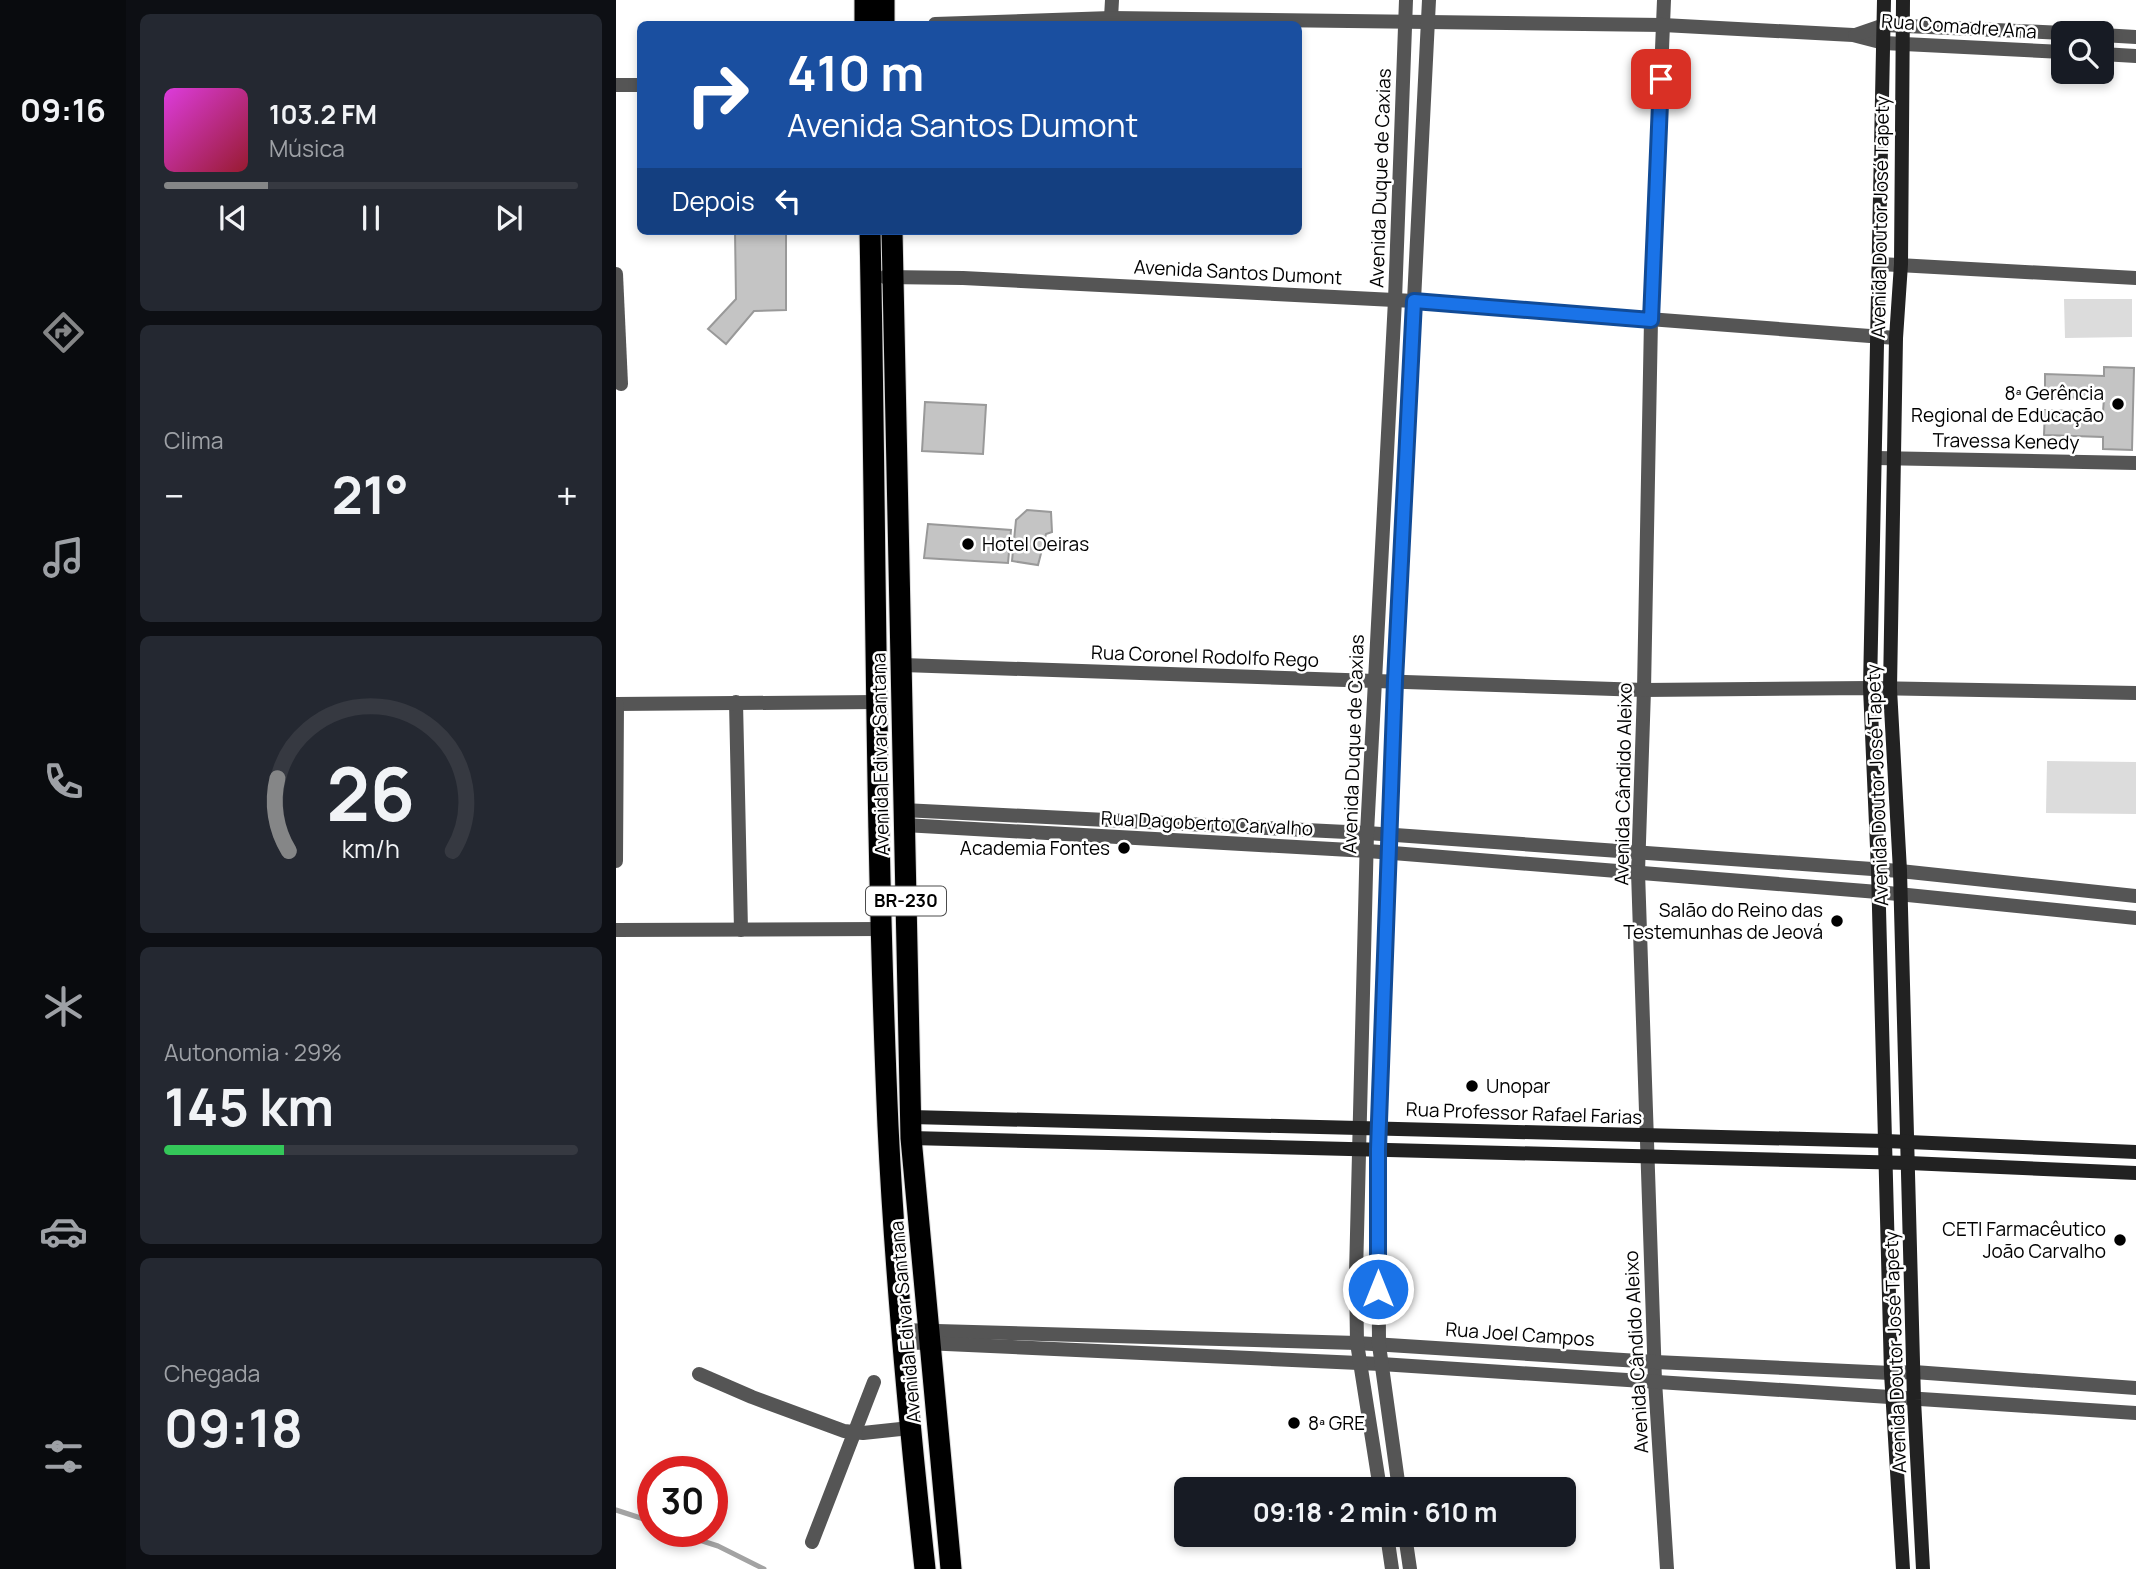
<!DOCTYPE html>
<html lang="pt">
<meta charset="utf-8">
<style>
:root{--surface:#171b24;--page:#242831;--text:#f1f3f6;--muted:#9ea1a6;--line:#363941;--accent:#858687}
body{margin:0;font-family:Manrope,sans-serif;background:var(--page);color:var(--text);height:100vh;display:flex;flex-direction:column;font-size:26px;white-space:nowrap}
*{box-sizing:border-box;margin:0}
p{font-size:23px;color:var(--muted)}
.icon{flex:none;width:38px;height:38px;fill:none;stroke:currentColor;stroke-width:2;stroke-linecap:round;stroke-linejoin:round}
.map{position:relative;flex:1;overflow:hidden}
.panel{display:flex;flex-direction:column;gap:14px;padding:14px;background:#0d0f14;width:490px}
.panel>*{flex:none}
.hud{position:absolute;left:21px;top:21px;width:665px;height:214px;border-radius:10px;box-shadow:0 4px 10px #0003;background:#1a4fa0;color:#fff;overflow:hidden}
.fabs{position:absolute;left:1435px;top:21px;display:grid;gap:14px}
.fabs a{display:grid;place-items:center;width:63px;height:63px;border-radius:10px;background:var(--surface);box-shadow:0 4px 10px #0003;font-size:35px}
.speed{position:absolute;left:21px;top:1456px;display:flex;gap:14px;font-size:35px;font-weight:700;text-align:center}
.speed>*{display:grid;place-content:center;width:91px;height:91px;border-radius:50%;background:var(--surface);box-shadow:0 4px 10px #0003;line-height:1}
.speed .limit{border:10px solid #d22;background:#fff;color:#111}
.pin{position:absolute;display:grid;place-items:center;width:60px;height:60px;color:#fff;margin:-30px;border-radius:14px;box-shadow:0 4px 10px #0006}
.me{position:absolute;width:77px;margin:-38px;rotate:0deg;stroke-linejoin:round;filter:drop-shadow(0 0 5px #0008)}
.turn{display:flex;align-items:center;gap:24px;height:147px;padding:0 35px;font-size:32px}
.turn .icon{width:91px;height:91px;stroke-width:2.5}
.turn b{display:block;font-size:49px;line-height:60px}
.then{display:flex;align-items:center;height:66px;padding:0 35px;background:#0003;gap:14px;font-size:26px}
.big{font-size:52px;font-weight:700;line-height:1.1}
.panel .tile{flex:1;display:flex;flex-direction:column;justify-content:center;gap:10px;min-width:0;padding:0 24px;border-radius:10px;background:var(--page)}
.panel .dial{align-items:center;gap:0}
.dial svg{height:182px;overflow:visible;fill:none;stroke:var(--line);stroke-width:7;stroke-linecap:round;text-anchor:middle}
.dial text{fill:var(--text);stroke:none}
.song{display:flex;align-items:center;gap:21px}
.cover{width:84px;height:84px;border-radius:10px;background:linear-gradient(135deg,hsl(300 70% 55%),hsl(350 70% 35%))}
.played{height:7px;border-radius:4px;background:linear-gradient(90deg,var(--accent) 25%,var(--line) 25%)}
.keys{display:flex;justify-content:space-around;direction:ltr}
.heat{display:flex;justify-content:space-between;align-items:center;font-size:38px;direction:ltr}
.charge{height:10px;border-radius:5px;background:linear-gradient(90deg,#34c759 29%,var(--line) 0)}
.trip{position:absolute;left:558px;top:1477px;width:402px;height:70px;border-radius:10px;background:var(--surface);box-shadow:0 4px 10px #0003;font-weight:700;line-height:70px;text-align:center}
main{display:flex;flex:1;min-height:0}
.dock{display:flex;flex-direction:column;width:126px;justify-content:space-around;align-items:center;background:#090b0e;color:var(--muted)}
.dock .icon{width:49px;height:49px}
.dock .current{color:var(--accent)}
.dock b{font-size:32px;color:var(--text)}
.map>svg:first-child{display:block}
</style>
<main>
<nav class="dock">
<b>09:16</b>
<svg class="icon current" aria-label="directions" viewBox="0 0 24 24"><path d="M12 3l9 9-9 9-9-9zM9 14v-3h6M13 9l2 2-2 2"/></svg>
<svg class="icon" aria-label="music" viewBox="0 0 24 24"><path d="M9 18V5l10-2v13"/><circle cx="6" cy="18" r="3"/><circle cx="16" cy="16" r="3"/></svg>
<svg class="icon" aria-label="phone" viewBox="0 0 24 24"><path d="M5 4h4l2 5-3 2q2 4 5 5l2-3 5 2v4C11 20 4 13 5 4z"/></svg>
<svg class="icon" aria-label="climate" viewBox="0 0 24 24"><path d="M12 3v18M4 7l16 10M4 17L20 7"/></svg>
<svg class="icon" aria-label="car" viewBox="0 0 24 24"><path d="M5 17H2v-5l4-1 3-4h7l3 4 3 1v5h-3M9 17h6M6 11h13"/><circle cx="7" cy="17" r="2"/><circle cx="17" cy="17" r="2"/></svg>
<svg class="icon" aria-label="filters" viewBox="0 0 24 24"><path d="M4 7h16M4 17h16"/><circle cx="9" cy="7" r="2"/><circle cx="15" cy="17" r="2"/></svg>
</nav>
<section class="panel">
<div class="tile">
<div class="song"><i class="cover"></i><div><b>103.2 FM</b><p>Música</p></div></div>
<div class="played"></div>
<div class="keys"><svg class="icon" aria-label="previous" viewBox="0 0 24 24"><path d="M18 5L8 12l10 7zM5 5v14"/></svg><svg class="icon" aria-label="pause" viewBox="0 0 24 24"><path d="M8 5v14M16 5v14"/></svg><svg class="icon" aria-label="next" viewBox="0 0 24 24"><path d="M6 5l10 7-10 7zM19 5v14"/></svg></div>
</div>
<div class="tile"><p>Clima</p>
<div class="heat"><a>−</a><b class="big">21°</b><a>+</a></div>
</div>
<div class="tile dial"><svg viewBox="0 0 100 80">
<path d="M14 69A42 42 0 1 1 86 69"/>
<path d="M14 69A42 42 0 0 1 9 37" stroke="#858687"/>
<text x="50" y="56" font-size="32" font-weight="700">26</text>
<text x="50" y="72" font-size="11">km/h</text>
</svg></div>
<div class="tile"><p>Autonomia · 29%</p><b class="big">145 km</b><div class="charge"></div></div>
<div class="tile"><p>Chegada</p><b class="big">09:18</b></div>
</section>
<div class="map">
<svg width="1520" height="1569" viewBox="0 0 1520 1569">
<rect width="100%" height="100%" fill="#fff"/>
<!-- green -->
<g fill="#dcdcdc">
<polygon points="1448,299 1516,299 1516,337 1449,338"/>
<polygon points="1431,761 1520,762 1520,814 1430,813"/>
</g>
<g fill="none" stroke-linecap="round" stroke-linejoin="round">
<!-- stream -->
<g stroke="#a3a3a3" stroke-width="5">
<polyline points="0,1510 37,1522"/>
<polyline points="66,1531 77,1538 102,1546 148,1569"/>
</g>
</g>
<!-- building -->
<g fill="#c4c4c4" stroke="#999" stroke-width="2">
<polygon points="119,231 170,231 170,310 138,311 110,344 92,329 120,299"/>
<polygon points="1488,367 1518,368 1516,450 1487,449 1487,437 1428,435 1429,410 1487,412 1488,398 1429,397 1429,374 1488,376"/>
<polygon points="309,402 370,405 367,454 306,451"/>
<polygon points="411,510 435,512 436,532 430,534 422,565 396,561 400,520"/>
<polygon points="312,524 395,530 392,563 308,558"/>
</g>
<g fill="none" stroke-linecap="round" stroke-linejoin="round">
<!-- highway casing -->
<g stroke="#dbdbdb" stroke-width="23">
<g id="highway">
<polyline points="249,0 249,24"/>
<polyline points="268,0 268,24"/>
<path d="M254,231C260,529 259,828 272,1126C279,1274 293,1422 309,1569"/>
<polyline points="276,231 295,1138 335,1569"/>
</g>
</g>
<!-- street -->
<g stroke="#555" stroke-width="14">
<polyline points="1048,0 1035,320 1028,690 1022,872 1039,1381 1051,1569"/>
<polyline points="495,18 496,0"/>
<polyline points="319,24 495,18 1047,25 1237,35 1268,43 1447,52"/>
<polyline points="1239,35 1268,25 1448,33"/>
<polyline points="1486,35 1520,37"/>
<polyline points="1486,54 1520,56"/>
<polyline points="0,85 24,85"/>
<polyline points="1264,264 1520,278"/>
<polyline points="0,274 5,384"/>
<polyline points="269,277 347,278 798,301 1280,338"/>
<polyline points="1260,458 1520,463"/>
<polyline points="287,665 1028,690 1254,688 1520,693"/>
<polyline points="120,702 125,930"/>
<polyline points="0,704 261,702"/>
<polyline points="287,810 751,833 1284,871 1520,896"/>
<polyline points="288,825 752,851 1262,892 1520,918"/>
<polyline points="0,861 1,704"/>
<polyline points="0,930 266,929"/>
<polyline points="285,1330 741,1343 1039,1362 1275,1373 1298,1372 1520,1388"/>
<polyline points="286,1342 765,1364 1520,1413"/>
<polyline points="83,1374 136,1397 228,1431 247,1433 294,1428"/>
<polyline points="764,1489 741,1343 740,1274 751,833 779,300 790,0"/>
<polyline points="783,1489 763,1345 762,1149 779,681 813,0"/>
<polyline points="771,1535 776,1569"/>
<polyline points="789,1535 794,1569"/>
<polyline points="196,1542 258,1382"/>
</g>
<!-- secondary -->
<g stroke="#222" stroke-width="14">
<polyline points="1268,0 1254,688 1262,870 1275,1373 1287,1569"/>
<polyline points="1287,0 1285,264 1280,338 1274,689 1284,871 1298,1400 1307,1569"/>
<polyline points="295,1117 1270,1141 1520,1152"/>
<polyline points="295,1138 1293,1163 1520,1173"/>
</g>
<!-- highway -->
<use href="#highway" stroke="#000" stroke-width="21"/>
</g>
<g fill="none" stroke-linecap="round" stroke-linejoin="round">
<!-- route casing -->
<g stroke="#114b97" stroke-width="18">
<polyline id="route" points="762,1289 762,1149 779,681 798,301 1035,320 1045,79"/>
</g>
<!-- route -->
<use href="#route" stroke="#1a73e8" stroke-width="12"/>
</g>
<!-- markers -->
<g fill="#000" stroke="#fff" stroke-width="2.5">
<circle cx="1502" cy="404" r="7"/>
<circle cx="352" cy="544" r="7"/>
<circle cx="508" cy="848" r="7"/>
<circle cx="1221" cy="921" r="7"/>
<circle cx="856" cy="1086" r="7"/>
<circle cx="1504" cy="1240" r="7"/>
<circle cx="678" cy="1423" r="7"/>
</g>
<g text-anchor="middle" stroke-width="5" stroke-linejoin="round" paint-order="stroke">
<!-- shield labels -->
<rect fill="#fff" stroke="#4c4c4c" stroke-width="2" x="250" y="886.5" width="80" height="29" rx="5"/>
<g font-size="18" font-weight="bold" fill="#000">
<text x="290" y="907">BR-230</text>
</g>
<!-- street labels -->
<g font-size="19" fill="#000" stroke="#fff">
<text transform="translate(1343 26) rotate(4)" y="7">Rua Comadre Ana</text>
<text transform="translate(764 178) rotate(-88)" y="7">Avenida Duque de Caxias</text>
<text transform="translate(1264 217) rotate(-89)" y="7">Avenida Doutor José Tapety</text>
<text transform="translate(622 272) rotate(3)" y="7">Avenida Santos Dumont</text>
<text transform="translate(1390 441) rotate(1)" y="7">Travessa Kenedy</text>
<text transform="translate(589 656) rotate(2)" y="7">Rua Coronel Rodolfo Rego</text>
<text transform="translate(737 744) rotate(-88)" y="7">Avenida Duque de Caxias</text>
<text transform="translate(264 754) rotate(-91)" y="7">Avenida Edivar Santana</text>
<text transform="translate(1007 784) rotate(-89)" y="7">Avenida Cândido Aleixo</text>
<text transform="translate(1261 785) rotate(-92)" y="7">Avenida Doutor José Tapety</text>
<text transform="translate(591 823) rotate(3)" y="7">Rua Dagoberto Carvalho</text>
<text transform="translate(908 1113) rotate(2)" y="7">Rua Professor Rafael Farias</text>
<text transform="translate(289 1322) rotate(-95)" y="7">Avenida Edivar Santana</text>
<text transform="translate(904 1334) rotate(4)" y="7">Rua Joel Campos</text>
<text transform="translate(1020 1352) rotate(-93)" y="7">Avenida Cândido Aleixo</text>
<text transform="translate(1279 1352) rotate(-92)" y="7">Avenida Doutor José Tapety</text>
</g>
<!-- poi labels -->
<g font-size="19" fill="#000" stroke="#fff" text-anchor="end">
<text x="1488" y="400">8ª Gerência<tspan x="1488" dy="22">Regional de Educação</tspan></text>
<text x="366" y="551" text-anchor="start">Hotel Oeiras</text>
<text x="494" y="855">Academia Fontes</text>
<text x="1207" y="917">Salão do Reino das<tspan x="1207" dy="22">Testemunhas de Jeová</tspan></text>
<text x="870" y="1093" text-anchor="start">Unopar</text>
<text x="1490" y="1236">CETI Farmacêutico<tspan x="1490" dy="22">João Carvalho</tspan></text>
<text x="692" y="1430" text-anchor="start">8ª GRE</text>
</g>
</g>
</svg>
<div class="fabs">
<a><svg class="icon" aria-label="search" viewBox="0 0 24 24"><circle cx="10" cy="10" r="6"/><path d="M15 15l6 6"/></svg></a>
</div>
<div class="speed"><div class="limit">30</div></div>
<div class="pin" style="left:1045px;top:79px;background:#d93025"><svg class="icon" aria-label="arrive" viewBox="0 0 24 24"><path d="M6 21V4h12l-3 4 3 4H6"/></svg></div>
<svg class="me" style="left:762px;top:1289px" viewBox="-20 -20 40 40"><circle r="17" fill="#1a73e8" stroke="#fff" stroke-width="3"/><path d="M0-11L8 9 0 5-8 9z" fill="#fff"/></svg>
<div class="trip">09:18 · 2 min · 610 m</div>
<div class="hud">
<div class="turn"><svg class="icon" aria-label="right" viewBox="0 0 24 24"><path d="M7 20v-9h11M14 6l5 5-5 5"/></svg><div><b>410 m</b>Avenida Santos Dumont</div></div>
<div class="then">Depois<svg class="icon" aria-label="left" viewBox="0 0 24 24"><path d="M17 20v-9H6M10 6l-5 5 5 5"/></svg></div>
</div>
</div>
</main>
